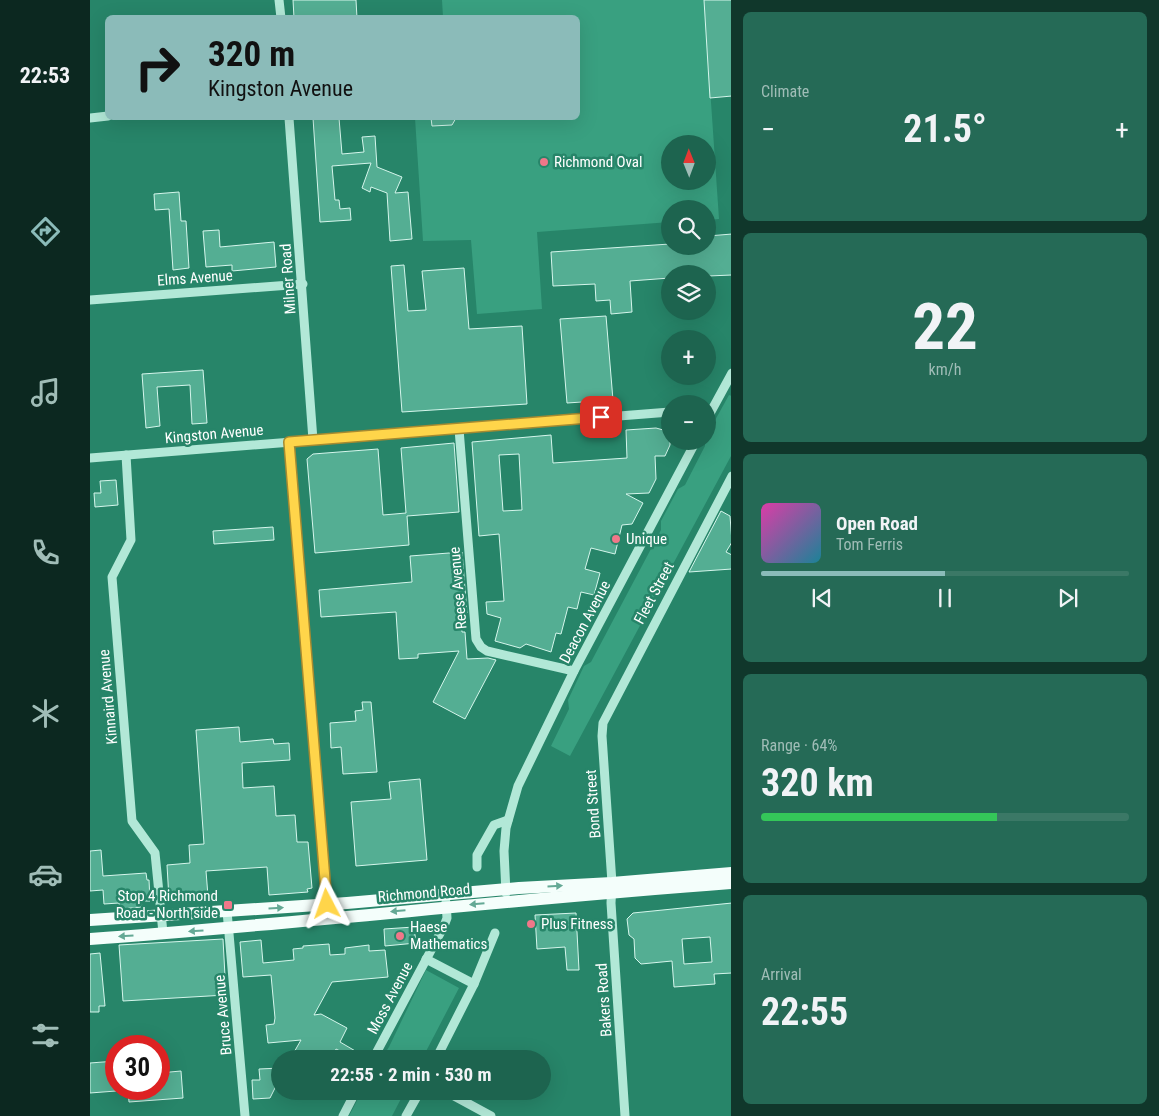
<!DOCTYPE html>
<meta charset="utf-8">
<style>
:root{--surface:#1d644f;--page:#256a56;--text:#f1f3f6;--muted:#a0bdb7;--line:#3b7866;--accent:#8bbbb9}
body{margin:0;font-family:"Roboto Condensed",sans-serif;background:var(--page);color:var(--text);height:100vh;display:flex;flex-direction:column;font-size:19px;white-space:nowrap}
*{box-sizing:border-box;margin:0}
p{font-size:16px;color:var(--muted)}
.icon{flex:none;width:28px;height:28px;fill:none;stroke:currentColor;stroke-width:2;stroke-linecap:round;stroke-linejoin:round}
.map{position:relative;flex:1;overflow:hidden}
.side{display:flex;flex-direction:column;gap:12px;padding:12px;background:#10372b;width:428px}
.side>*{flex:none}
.hud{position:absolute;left:15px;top:15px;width:475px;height:105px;border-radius:8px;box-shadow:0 5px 20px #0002;background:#8bbbb9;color:#111;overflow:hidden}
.needle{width:32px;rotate:359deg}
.buttons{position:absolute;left:571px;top:135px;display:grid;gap:10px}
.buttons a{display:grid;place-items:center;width:55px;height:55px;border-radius:50%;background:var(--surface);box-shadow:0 5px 20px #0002;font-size:25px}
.speed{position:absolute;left:15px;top:1035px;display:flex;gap:10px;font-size:25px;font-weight:700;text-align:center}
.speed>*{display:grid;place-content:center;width:65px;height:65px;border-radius:50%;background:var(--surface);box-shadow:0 5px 20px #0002;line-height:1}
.speed .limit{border:8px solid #d22;background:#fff;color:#111}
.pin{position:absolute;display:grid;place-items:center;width:42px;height:42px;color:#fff;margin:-21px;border-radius:10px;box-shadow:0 2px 8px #0006}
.me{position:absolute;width:55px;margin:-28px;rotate:356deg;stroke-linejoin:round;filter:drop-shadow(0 0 4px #0008)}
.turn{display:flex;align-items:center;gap:18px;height:105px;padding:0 20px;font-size:22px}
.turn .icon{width:65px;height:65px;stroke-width:2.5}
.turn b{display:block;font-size:35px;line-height:42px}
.big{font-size:38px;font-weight:700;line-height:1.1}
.side .tile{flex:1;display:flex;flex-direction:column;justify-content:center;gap:8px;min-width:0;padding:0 18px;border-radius:8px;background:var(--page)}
.side .dial{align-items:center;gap:0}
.dial b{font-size:65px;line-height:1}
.song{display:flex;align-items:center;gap:15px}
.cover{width:60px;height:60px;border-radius:8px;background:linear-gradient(135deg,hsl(320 70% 55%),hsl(190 70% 35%))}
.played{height:5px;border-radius:2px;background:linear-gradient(90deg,var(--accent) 50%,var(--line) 50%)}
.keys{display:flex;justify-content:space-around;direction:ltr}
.heat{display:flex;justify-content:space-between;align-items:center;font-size:28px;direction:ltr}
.charge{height:8px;border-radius:4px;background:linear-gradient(90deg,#34c759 64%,var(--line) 0)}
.trip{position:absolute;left:181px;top:1050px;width:280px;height:50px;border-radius:25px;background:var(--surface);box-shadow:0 5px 20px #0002;font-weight:700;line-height:50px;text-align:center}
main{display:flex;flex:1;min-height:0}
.tab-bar{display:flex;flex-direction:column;width:90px;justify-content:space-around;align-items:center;background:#0c2820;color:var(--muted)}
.tab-bar .icon{width:35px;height:35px}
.tab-bar .current{color:var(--accent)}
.tab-bar b{font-size:22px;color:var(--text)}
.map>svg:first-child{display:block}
</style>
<main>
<nav class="tab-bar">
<b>22:53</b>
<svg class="icon current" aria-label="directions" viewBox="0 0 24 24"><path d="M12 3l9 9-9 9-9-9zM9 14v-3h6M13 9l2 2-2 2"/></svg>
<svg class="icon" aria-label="music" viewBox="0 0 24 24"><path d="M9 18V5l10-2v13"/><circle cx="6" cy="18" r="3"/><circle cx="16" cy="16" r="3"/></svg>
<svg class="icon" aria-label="phone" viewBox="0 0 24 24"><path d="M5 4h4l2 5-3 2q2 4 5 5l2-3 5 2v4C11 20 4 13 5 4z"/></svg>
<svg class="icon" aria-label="climate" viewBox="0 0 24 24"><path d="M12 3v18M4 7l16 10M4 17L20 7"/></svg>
<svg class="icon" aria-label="car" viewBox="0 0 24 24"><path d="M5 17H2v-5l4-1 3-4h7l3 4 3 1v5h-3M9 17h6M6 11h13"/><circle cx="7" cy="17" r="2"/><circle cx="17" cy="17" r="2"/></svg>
<svg class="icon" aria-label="filters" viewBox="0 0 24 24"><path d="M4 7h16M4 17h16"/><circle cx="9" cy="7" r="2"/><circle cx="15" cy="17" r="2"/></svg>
</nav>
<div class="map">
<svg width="642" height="1116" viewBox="0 0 642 1116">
<rect width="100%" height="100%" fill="#278569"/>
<!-- green -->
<g fill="#39a080" fill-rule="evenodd">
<path d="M352,0H614L629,219L618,220V209H580V222L447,232L452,309L387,314L381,240L333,241L325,118H488V18L353,17ZM580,144H618V181H580Z"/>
<polygon points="639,395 642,396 641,456 480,756 461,746 479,709 478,700 494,666 501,662 571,530 571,521 588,489 595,485 615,446 615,441 618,441 618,433"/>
<polygon points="336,970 369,988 332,1059 291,1059 299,1047"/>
<polygon points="272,1091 315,1091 302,1116 259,1116"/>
</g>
<!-- building -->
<g fill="#54ae93" stroke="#d5f6ec" fill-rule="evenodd">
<polygon points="203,0 266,0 267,18 204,18"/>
<polygon points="614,0 642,0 642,96 620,98"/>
<polygon points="223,118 249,118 252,154 274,152 272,137 285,136 287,167 312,177 305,193 318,192 322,239 300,241 297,193 281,187 280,192 272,188 281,163 242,166 245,200 249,200 250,209 260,208 261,220 230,222"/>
<polygon points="341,118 366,118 362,125 342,126"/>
<polygon points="89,192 91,221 96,221 99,268 83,270 79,209 65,210 64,194"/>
<polygon points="129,230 130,247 184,242 186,267 142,271 142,265 116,267 113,231"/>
<polygon points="642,234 642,275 618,276 618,274 580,274 580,278 540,281 542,312 521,314 520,300 506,301 505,284 463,286 461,252 580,244 580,246 618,246 618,236"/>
<polygon points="314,265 318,311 336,310 332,271 374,268 379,329 432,326 437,404 312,412 301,266"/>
<polygon points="516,316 523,400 477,403 470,319"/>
<polygon points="113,370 117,423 102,424 100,385 67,387 70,426 56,428 52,374"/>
<path d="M566,428L577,431L580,435V445L575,456H565L566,479L559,493L536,494L553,503L542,524L532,525L525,554L501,548L495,569L510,573L504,595L491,592L487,609L478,607L471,634L466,633L461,652L436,644L430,648L405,641L411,618L397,614L396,602L414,601L409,534L389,536L382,442L461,435L463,463L537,458L536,430ZM429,454L432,510L413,511L409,455Z"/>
<polygon points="364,443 369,512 317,516 319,545 225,553 217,459 223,454 288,449 293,515 316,513 311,448"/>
<polygon points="26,480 28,505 5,507 4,493 11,493 10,481"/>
<polygon points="631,511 640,516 642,542 636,552 642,555 642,569 599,572"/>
<polygon points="183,527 184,540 124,544 123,531"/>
<polygon points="372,552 377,613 370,613 372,632 375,632 377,659 398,658 406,660 375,719 343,702 369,651 328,654 328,658 309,659 306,612 231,617 229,590 322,582 320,556"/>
<polygon points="272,702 281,702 287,772 253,774 251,747 241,748 240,723 266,721 265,711 273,710"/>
<polygon points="149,727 150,742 183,739 184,744 199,743 200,760 152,763 153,788 184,786 186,816 205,815 207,842 218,842 222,888 217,889 218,892 179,895 177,867 116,871 118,896 79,899 77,865 100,863 99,845 114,844 106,730"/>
<polygon points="330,779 337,860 266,866 261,802 301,799 299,782"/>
<polygon points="11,850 13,876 56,873 57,880 59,880 60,901 51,901 52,907 30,909 29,903 14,904 13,890 0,891 0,851"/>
<path d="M642,903V973L624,974L625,984L584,987L582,961L551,964L545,958L544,939L539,935L537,919L543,913ZM620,937L622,962L594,964L592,939Z"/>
<polygon points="486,913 489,970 477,970 475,947 447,949 445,915"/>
<polygon points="324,927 326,943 295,946 294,929"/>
<polygon points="133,939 136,995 33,1001 29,945"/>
<polygon points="171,940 173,963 204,960 203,949 213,948 213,946 239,944 240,955 255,954 255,948 279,945 279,951 295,950 298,977 242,982 224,1015 231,1014 257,1028 250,1042 267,1052 264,1058 246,1049 241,1059 212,1059 203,1054 211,1040 178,1043 176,1025 184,1024 185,1018 181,975 153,977 150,942"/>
<polygon points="10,953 15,1006 9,1006 9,1012 0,1012 0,954"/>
<polygon points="26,1061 26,1091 0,1093 0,1063"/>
<polygon points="190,1068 190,1078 180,1098 163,1099 162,1080 170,1080 169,1069"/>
<polygon points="91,1071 93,1098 39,1102 38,1089 69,1089 69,1073"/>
</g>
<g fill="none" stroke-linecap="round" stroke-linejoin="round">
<!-- minor -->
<g stroke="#b2e8d7" stroke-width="9">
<polyline points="189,0 191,18"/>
<polyline points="0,118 18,116"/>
<polyline points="199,118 223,440"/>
<polyline points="0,300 213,284"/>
<polyline points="618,417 642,373"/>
<polyline points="369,429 386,639 391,647 397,651 484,671"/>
<polyline points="199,442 237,910"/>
<polyline points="36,455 41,540 22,577 42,821 65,853 73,933"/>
<polyline points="0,458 580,412"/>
<polyline points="387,867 387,855 404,825 418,820"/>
<polyline points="416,893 414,851 416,828 428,786 484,671 606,441"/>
<polyline points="137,911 155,1116"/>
<polyline points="336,959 384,984 346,1059"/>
<polyline points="384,984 405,933"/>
<polyline points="283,1059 354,926 357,918 356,902"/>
<polyline points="355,1091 401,1116"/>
<polyline points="253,1116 266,1091"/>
<polyline points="316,1116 330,1091"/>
<polyline points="535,1116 521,903 522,883 512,736 513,723 642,476"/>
</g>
<!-- major -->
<g stroke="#f4fefb" stroke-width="12">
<polyline points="0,920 257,903 429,888 522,883 642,873"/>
<path d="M0,939C214,923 427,899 642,883"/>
</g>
</g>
<!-- one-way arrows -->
<defs><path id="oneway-solid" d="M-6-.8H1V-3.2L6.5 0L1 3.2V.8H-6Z" transform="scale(1.25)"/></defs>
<g fill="#64a995">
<use href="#oneway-solid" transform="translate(465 886) rotate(-3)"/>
<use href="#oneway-solid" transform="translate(387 904) rotate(175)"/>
<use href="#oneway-solid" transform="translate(186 908) rotate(-4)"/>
<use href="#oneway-solid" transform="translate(308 911) rotate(175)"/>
<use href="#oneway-solid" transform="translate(106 931) rotate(176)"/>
<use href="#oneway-solid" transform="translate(36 936) rotate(176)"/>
</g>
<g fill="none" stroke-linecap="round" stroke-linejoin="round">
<!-- route casing -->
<g stroke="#a68a30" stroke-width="12">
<polyline id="route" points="237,904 199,442 511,417"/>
</g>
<!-- route -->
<use href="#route" stroke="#ffd54a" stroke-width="9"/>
</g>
<!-- markers -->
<g fill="#f07789" stroke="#278569" stroke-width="2">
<circle cx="454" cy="162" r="5"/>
<circle cx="526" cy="539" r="5"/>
<rect x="133" y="900" width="10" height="10" rx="2.5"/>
<circle cx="441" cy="924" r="5"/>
<circle cx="310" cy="936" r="5"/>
</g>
<g text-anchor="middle" stroke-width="5" stroke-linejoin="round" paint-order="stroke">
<!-- poi labels -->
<g font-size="15" fill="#fff" stroke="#278569" text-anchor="start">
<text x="464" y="167">Richmond Oval</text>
<text x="536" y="544">Unique</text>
<text x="128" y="901" text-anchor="end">Stop 4 Richmond<tspan x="128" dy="17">Road - North side</tspan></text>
<text x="451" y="929">Plus Fitness</text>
<text x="320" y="932">Haese<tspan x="320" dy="17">Mathematics</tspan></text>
</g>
<!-- street labels -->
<g font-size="15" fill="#fff" stroke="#278569">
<text transform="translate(105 278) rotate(-4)" y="5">Elms Avenue</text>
<text transform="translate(198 279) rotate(-94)" y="5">Milner Road</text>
<text transform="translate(124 434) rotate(-5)" y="5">Kingston Avenue</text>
<text transform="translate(368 588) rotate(-95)" y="5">Reese Avenue</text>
<text transform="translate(564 593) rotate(-62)" y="5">Fleet Street</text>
<text transform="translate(495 622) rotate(-62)" y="5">Deacon Avenue</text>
<text transform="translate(18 697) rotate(-95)" y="5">Kinnaird Avenue</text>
<text transform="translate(503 804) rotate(-94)" y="5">Bond Street</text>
<text transform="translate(334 893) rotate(-5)" y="5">Richmond Road</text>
<text transform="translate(300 998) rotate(-62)" y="5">Moss Avenue</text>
<text transform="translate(514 1000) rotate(-94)" y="5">Bakers Road</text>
<text transform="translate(133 1015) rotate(-95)" y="5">Bruce Avenue</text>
</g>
</g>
</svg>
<div class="buttons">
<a><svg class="needle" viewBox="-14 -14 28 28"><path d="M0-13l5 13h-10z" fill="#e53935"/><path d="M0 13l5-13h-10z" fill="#a0bdb7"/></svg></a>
<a><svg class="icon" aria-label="search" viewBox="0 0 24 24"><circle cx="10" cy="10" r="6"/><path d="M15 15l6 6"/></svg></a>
<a><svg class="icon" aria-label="layers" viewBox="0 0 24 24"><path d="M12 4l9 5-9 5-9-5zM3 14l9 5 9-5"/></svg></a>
<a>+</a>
<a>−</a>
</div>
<div class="speed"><div class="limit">30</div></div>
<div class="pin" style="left:511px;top:417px;background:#d93025"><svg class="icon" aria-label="arrive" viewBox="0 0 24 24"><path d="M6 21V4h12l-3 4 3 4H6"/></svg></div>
<svg class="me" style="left:237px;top:904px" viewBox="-20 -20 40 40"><path d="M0-17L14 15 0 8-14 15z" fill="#ffd54a" stroke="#fff" stroke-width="4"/></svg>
<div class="trip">22:55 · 2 min · 530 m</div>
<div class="hud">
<div class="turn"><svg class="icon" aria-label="right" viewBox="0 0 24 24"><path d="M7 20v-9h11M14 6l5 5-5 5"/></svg><div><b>320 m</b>Kingston Avenue</div></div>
</div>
</div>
<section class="side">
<div class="tile"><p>Climate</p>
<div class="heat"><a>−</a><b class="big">21.5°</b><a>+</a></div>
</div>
<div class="tile dial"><b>22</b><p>km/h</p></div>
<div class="tile">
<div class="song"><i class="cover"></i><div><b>Open Road</b><p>Tom Ferris</p></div></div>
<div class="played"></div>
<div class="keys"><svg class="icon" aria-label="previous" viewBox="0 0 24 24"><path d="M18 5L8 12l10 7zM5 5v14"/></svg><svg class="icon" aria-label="pause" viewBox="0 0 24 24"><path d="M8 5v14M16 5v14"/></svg><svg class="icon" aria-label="next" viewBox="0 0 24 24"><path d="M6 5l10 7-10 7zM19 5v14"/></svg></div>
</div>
<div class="tile"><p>Range · 64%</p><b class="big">320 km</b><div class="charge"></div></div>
<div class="tile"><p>Arrival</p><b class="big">22:55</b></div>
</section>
</main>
